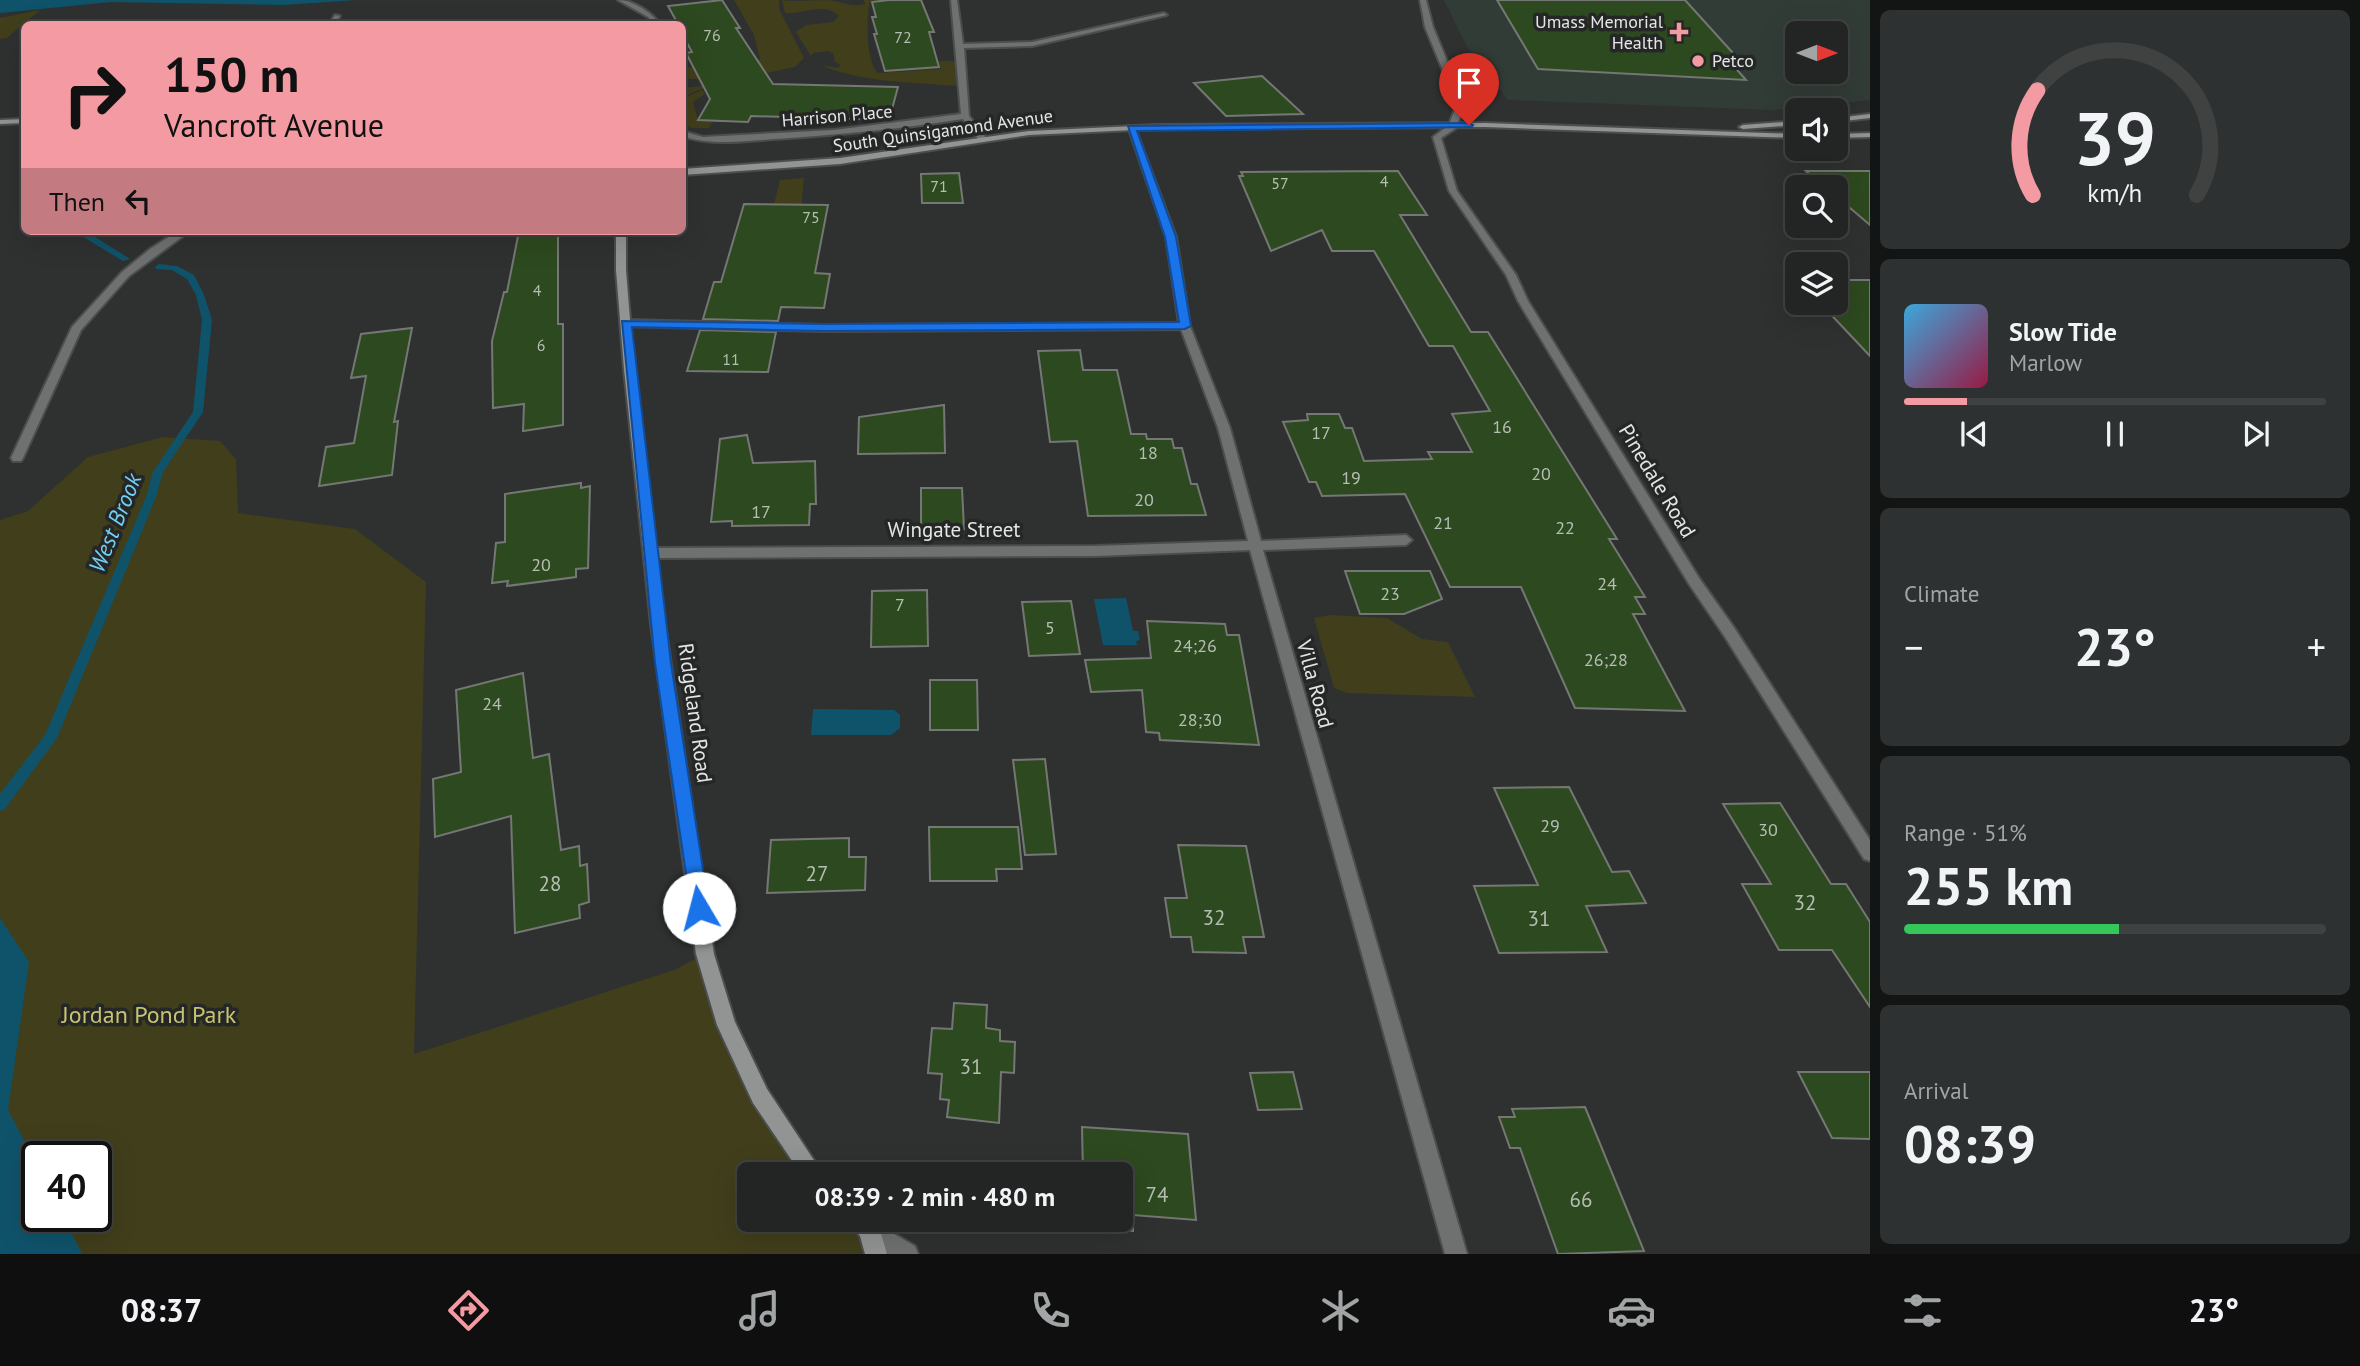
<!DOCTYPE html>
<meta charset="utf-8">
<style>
:root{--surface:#222524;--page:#2e3131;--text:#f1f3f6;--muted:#a2a5a6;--line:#3f4241;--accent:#f49aa2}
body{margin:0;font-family:"PT Sans",sans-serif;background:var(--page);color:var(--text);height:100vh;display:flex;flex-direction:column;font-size:26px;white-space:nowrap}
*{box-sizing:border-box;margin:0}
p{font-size:23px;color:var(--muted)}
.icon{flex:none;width:38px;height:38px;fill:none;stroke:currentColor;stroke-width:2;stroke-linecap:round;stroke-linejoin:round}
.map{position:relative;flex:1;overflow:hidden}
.sheet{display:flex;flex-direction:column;gap:10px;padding:10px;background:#131414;width:490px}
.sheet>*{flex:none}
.guide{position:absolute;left:21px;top:21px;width:665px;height:214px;border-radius:10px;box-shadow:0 7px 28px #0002,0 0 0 2px var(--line);background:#f49aa2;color:#111;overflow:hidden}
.needle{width:46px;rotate:90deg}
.controls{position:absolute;left:1785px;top:21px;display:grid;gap:14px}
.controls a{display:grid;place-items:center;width:63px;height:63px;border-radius:10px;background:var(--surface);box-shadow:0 7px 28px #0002,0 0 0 2px var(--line);font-size:35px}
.speed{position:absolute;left:21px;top:1141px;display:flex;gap:14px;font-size:35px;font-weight:700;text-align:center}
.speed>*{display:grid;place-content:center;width:91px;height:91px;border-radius:50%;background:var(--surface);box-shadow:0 7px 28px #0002,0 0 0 2px var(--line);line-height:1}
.speed .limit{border:4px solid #111;border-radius:10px;background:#fff;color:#111}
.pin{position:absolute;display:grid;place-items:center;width:60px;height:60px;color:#fff;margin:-72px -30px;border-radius:50% 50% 50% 0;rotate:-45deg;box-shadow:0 0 7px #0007}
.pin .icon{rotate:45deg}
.me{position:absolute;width:77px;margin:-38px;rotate:352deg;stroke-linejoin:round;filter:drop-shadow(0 0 5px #0008)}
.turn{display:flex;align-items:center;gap:24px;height:147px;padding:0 28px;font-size:32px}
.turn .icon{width:91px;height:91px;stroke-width:2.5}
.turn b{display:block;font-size:49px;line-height:60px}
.then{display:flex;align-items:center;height:66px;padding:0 28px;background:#0003;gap:14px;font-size:26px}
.big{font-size:52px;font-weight:700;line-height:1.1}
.sheet .card{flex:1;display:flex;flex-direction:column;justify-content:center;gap:10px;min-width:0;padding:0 24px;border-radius:10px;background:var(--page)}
.sheet .dial{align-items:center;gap:0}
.dial svg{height:182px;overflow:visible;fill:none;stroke:var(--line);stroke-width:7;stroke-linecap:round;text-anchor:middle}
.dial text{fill:var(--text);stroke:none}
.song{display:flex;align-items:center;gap:21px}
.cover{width:84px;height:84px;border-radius:10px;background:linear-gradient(135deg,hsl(200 70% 55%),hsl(340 70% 35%))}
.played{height:7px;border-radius:4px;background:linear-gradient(90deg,var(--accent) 15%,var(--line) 15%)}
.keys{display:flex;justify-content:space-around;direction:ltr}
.heat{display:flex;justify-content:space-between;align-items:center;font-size:38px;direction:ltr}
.charge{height:10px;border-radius:5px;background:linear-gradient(90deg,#34c759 51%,var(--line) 0)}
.trip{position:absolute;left:737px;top:1162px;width:396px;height:70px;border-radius:10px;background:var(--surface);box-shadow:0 7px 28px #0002,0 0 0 2px var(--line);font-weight:700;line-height:70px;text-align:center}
.tab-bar{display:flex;height:112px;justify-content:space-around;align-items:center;background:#0e0f0e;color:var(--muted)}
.tab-bar .icon{width:49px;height:49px}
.tab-bar .on{color:var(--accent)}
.tab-bar b{font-size:32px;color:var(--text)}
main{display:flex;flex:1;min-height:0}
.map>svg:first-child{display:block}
</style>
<main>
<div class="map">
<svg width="1870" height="1254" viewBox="0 0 1870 1254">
<rect width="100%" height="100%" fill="#2e3130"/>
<!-- built -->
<path fill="#323c37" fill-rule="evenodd" d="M1444,0H1870V100L1773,110L1508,100L1468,49ZM1797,33H1836V72H1797Z"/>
<!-- green -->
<g fill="#403e1b" fill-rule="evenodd">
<polygon points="734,0 779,0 779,9 804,58 795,67 710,85 683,97 683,88 703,86 701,79 683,79 683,68 755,63 760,59 754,35"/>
<path d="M782,0C797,2 812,0 827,0C842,1 850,8 865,4L864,0H887L870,1C866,17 866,63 878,73L941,69L939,61H957L956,86C913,82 862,83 821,65L837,68L841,65L835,62L833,53L828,51L813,53L811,56L796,32L806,25L833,22L839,16C824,1 802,15 785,13Z"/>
<polygon points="40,10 7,38 0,39 0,18"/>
<polygon points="702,90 705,94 693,102 698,120 713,120 709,128 691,128 684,124 682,99"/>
<polygon points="804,178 801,213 782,220 785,204 774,204 780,180"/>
<path d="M163,437L220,441L236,459L238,513L355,529L426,582L414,1054L674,970L705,954L726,1025L807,1168L813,1174H749V1220H859L869,1230L875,1254H0V520L28,511L88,457ZM37,1157H96V1216H37Z"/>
<polygon points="1330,615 1387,618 1422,639 1448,642 1475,697 1347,693 1334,688 1314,618"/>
</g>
<!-- water -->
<g fill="#0f536b">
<polygon points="0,0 356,0 284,5 111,2 0,13"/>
<polygon points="1126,598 1133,631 1138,631 1140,640 1136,641 1137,645 1103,645 1094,599"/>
<polygon points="813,709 894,710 900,715 900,728 891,735 811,735"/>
<polygon points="0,918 29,962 8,1110 37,1165 37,1216 63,1216 82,1254 0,1254"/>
</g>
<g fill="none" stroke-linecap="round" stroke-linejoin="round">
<!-- stream -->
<g fill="#0f536b" fill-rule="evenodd">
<polygon points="83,231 91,231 92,235 130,259 123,261 85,238"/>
<polygon points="159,264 177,266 194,275 204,295 212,320 203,412 163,472 156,497 57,738 5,809 0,811 0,794 45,735 146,497 153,472 193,412 202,320 196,295 187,279 172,270 156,269 155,267"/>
</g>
</g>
<!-- building -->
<g fill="#2d491f" stroke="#757774" stroke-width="2">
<polygon points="722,0 740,28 736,28 773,84 898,87 889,120 751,116 748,122 698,120 710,99 686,53 692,52 682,34 682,24 678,24 668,6"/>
<polygon points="889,0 921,0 934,32 929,32 939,67 885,71 874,34 877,34 872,17 876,17 872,2"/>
<polygon points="1497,0 1685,0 1742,63 1732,64 1746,80 1538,69"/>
<polygon points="1262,76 1303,114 1226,116 1194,83"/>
<polygon points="1398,171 1427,215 1400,215 1471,332 1488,332 1617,539 1609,539 1645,597 1635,597 1645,614 1633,614 1685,711 1575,708 1521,587 1450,587 1405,494 1322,496 1316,482 1309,482 1283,422 1308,420 1307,414 1339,414 1345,428 1352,428 1364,461 1432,459 1428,452 1472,452 1452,414 1490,411 1453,346 1429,346 1374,251 1332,251 1322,230 1271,251 1239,176 1243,176 1241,172"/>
<polygon points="1806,171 1870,171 1870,225 1836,196 1836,187 1825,187"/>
<polygon points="959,173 963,203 922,203 921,174"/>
<polygon points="744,204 828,205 815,273 830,274 824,308 781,307 778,321 703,319 714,282 721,282"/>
<polygon points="519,231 558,231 558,324 563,324 563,425 523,431 524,404 493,408 492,341 504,292 507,292"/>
<polygon points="1836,280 1870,280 1870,356 1820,303 1836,303"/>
<polygon points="412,328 394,422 398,421 392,475 319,486 326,447 354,443 366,376 351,378 361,334"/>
<polygon points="700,330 776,332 768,372 687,371"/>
<polygon points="1080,350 1083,370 1117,370 1131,434 1146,434 1147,439 1172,439 1174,448 1182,448 1191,484 1197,484 1206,515 1088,516 1077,441 1050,442 1038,351"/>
<polygon points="944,405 945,453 858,454 859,417"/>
<polygon points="747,435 753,463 815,461 816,504 810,504 809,525 732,526 732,521 711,522 720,439"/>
<polygon points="581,483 581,488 590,486 588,568 576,569 576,577 507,586 508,581 492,583 496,543 505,542 505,494"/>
<polygon points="921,488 962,488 964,529 921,530"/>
<polygon points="1345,571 1430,571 1442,599 1404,614 1360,614"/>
<polygon points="927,590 928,646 871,647 872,591"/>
<polygon points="1071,601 1080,654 1029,656 1022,602"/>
<polygon points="1147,621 1225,624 1227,635 1239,635 1259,745 1160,740 1159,733 1146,732 1142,690 1091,692 1085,660 1151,658"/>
<polygon points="523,673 533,758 549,754 561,850 579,846 580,866 587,864 589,902 579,905 580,918 515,933 511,816 435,837 433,779 461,772 456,690"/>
<polygon points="930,680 977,680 978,730 930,730"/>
<polygon points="1045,759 1056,854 1025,855 1013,760"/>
<polygon points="1569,787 1612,872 1629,871 1646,903 1586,906 1607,952 1499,953 1474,886 1538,885 1494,788"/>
<polygon points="1780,803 1831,884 1846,884 1870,922 1870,1007 1832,950 1779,950 1742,884 1771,884 1723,804"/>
<polygon points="929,827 1018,827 1022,869 996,869 997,881 930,881"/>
<polygon points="849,838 849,857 866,857 865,890 767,893 771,840"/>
<polygon points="1178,845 1246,846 1264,937 1243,937 1246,953 1193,952 1191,937 1171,937 1165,898 1187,898"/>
<polygon points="954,1003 987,1005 986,1028 1000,1030 1000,1041 1015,1042 1014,1073 1001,1072 999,1123 947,1117 949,1100 940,1099 942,1074 928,1073 932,1028 952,1029"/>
<polygon points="1293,1072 1302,1109 1258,1110 1250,1073"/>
<polygon points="1798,1072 1870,1072 1870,1139 1832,1138"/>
<polygon points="1585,1107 1644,1251 1558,1254 1520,1148 1510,1148 1499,1117 1515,1117 1512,1109"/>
<polygon points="1082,1127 1188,1134 1196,1220 1133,1215 1133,1231 1085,1227 1084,1220 1120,1220 1120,1174 1083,1174"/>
</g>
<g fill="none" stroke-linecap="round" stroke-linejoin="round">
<!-- street casing -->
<g stroke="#4b4e4d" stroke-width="4">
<g id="street">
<path d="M618,0C633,0 651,12 660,24H654L648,17Z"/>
<path d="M951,0H957L963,44L1032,42L1164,13L1167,15L1032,46L964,48L969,116L986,138L985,140H979L963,119C900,129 837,135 774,139C743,141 712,146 682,136V131L703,137L834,130L961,114Z"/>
<polygon points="1420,0 1426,0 1433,27 1454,78 1463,109 1456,128 1441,138 1457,191 1516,275 1528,301 1699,578 1735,629 1870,840 1870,861 1864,859 1725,637 1689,584 1518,301 1506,275 1449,191 1433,137 1449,125 1455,109 1446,78 1425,27"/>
<polygon points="335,15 340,16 335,24 329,24"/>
<polygon points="1128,126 1135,128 1176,237 1190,326 1230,428 1261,541 1406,535 1412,540 1406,545 1263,550 1467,1254 1445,1254 1250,550 1095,556 651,558 644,553 651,548 1095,546 1248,541 1218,428 1181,329 823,331 626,326 621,323 626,320 823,325 1179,323 1166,237"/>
<polygon points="178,231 190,231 129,276 81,330 23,458 21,461 13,461 11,458 72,327 122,272 150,249"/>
<polygon points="870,1220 915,1246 918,1254 888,1254 862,1237 858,1230 862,1223"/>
</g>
</g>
<!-- secondary casing -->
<g stroke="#4b4e4d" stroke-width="4">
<g id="secondary">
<polygon points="1870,114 1870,118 1836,122 1836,118"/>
<polygon points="24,119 24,123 0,124 0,120"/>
<polygon points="1797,121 1797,125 1743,129 1739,127 1743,125"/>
<polygon points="1485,123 1797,134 1797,138 1485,127 1155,129 1029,135 840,164 682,175 682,169 840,158 1029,131 1155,125"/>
<polygon points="1870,133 1870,137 1836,138 1836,134"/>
<polygon points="616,231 626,231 626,270 634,369 665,624 714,954 735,1022 767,1089 823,1174 801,1174 753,1103 717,1025 696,954 651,624 624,369 616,270"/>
<polygon points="849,1220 874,1220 880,1230 887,1254 865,1254 860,1236 852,1227"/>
</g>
</g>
<!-- street -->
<use href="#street" fill="#6f7171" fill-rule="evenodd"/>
<!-- secondary -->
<use href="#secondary" fill="#929494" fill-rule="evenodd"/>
</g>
<!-- route -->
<polygon fill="#1a73e8" stroke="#114b97" stroke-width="2" points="1469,123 1473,125 1472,127 1137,131 1176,237 1191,326 1185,329 823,331 632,327 671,663 709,908 706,915 699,917 692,915 655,663 622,321 823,324 1179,322 1165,237 1128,126"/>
<!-- markers -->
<g fill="#f49aa2" stroke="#252726" stroke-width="2.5">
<path d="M1675.5 21.5h7v7h7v7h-7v7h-7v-7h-7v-7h7z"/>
<circle cx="1698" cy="61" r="7"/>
</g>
<g text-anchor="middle" stroke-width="7" stroke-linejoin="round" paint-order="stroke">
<!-- far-number labels -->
<g font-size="16" fill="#b6beb4">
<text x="712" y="41">76</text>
<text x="903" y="43">72</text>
<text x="1384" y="187">4</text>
<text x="1280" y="189">57</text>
<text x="939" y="192">71</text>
<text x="811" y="223">75</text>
<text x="537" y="296">4</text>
<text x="541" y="351">6</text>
<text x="731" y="365">11</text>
</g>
<!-- far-poi labels -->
<g font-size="18" fill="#e4e5e5" stroke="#252726" text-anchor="end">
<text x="1663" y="28">Umass Memorial<tspan x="1663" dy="21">Health</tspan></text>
<text x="1712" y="67" text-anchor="start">Petco</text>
</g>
<!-- far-street labels -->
<g font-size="18" fill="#e4e5e5" stroke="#252726">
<text transform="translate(837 116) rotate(-5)" y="6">Harrison Place</text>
<text transform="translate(943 131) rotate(-8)" y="6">South Quinsigamond Avenue</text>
</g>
<!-- number labels -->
<g font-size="18" fill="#b6beb4">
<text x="1502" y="433">16</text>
<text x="1321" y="439">17</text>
<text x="1148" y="459">18</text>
<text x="1541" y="480">20</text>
<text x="1351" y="484">19</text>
<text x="1144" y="506">20</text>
<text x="761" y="518">17</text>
<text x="1443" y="529">21</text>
<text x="1565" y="534">22</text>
<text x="541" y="571">20</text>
<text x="1607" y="590">24</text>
<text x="1390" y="600">23</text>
<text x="900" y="611">7</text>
<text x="1050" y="634">5</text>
<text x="1195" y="652">24;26</text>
<text x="1606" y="666">26;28</text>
<text x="492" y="710">24</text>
<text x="1200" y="726">28;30</text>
<text x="1550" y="832">29</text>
<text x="1768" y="836">30</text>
</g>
<!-- street labels -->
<g font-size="21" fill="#e4e5e5" stroke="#252726">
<text transform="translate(1657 481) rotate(59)" y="7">Pinedale Road</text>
<text x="954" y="537">Wingate Street</text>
<text transform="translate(1315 684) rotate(75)" y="7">Villa Road</text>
<text transform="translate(695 713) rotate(82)" y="7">Ridgeland Road</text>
</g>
<!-- near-number labels -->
<g font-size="21" fill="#b6beb4">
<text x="817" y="881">27</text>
<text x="550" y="891">28</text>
<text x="1805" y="910">32</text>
<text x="1214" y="925">32</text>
<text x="1539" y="926">31</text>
<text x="971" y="1074">31</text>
<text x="1157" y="1202">74</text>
<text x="1581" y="1207">66</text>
</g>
<!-- water labels -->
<g font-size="23" font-style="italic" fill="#73d1f7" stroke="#252726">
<text transform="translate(115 523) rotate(-68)" y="8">West Brook</text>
</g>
<!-- near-park labels -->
<g font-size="24" fill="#c8c371" stroke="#252726">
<text x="149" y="1023">Jordan Pond Park</text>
</g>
</g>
</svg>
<div class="controls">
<a><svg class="needle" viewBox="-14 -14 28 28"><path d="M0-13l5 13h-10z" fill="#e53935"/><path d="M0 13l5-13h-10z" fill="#a2a5a6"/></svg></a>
<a><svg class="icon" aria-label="sound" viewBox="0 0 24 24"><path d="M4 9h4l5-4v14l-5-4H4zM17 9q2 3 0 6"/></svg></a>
<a><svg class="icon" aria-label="search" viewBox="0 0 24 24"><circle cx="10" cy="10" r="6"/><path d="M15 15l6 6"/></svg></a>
<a><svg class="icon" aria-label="layers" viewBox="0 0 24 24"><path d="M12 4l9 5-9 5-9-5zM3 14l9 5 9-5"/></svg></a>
</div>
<div class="speed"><div class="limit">40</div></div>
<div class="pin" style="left:1469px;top:125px;background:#d93025"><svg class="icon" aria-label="arrive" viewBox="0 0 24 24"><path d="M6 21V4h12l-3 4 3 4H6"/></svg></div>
<svg class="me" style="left:699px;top:908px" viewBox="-20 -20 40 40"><circle r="19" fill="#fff"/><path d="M0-13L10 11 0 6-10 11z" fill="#1a73e8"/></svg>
<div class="trip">08:39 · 2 min · 480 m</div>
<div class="guide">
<div class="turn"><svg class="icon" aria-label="right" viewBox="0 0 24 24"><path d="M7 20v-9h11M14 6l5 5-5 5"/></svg><div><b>150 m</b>Vancroft Avenue</div></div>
<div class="then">Then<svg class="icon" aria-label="left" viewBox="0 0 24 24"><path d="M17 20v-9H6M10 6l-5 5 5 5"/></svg></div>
</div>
</div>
<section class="sheet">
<div class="card dial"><svg viewBox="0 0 100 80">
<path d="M14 69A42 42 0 1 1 86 69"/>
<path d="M14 69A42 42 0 0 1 16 23" stroke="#f49aa2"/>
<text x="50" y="56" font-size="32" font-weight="700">39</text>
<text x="50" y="72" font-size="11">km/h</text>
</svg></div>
<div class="card">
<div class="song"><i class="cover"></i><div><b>Slow Tide</b><p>Marlow</p></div></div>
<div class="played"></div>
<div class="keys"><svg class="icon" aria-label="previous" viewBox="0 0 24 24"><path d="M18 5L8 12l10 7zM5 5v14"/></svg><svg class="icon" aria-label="pause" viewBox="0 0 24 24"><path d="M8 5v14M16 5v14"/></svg><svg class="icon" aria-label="next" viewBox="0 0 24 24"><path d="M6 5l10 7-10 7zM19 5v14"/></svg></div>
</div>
<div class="card"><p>Climate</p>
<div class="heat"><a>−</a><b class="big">23°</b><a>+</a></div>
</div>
<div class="card"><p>Range · 51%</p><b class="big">255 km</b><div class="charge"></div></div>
<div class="card"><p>Arrival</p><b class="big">08:39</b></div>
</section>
</main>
<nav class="tab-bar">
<b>08:37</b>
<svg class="icon on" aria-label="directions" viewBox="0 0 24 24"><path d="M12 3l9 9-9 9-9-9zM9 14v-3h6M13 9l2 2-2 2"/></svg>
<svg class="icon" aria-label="music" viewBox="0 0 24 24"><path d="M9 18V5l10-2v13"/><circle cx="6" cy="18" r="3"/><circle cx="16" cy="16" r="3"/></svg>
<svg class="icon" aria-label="phone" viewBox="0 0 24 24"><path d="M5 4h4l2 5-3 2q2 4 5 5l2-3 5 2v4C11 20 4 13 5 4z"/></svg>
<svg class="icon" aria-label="climate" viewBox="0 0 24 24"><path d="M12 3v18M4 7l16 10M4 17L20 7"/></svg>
<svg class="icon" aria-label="car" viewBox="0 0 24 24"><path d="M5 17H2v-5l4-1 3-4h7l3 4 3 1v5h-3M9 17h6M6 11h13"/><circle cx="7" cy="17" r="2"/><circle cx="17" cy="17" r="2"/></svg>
<svg class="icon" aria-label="filters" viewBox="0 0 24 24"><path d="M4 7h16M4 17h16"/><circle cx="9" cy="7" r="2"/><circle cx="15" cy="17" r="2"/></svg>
<b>23°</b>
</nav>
